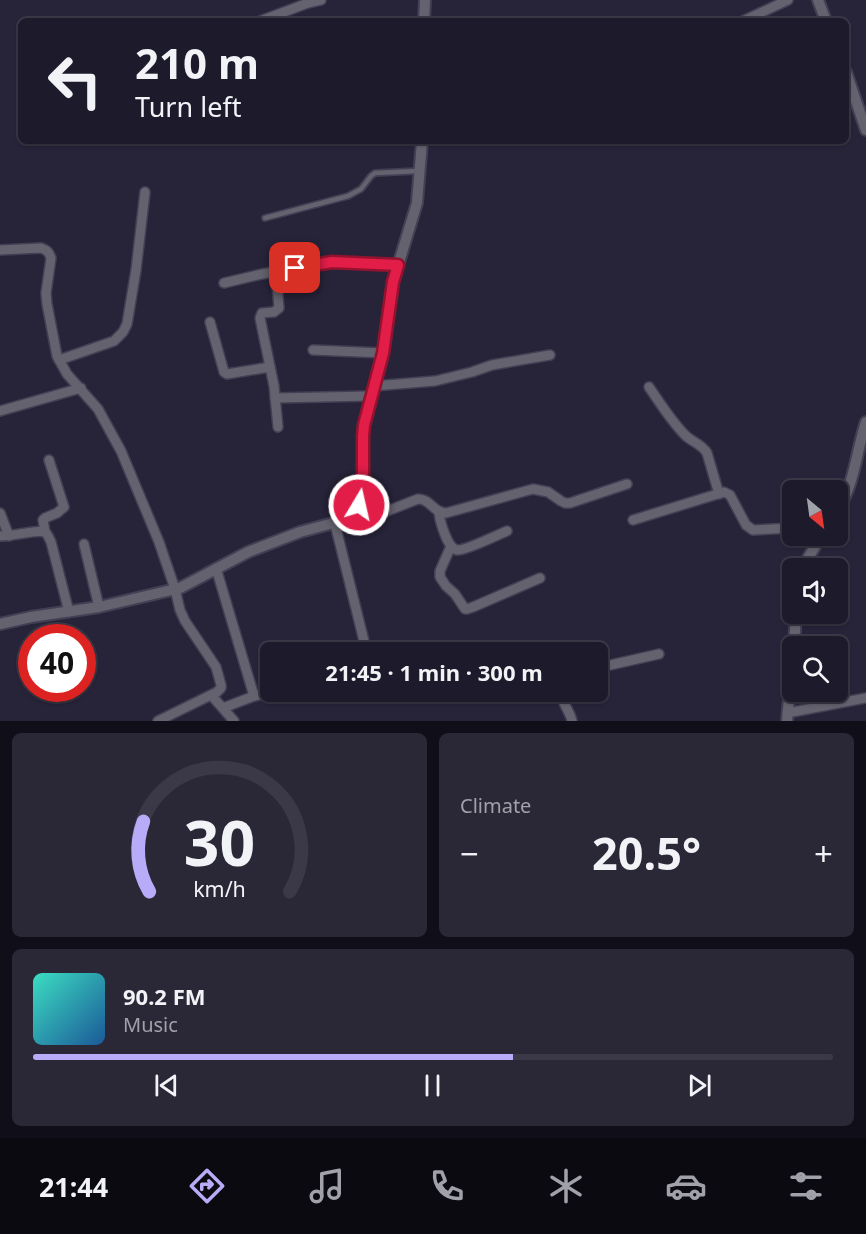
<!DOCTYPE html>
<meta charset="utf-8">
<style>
:root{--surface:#1d1a2b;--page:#2a2737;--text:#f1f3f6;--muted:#a0a1a9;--line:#3b3847;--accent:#b8abf7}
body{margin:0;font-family:"Noto Sans",sans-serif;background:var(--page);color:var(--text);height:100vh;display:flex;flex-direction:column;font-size:22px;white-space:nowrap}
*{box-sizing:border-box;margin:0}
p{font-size:20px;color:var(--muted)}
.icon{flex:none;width:33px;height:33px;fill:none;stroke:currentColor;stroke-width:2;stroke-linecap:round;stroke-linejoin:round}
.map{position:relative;height:721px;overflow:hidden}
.panel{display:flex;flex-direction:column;gap:12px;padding:12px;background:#100e18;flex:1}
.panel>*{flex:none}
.guide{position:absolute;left:18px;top:18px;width:831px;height:126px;border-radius:9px;box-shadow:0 2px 4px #0004,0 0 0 2px var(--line);background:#1d1a2b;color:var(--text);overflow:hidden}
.needle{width:39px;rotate:151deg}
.buttons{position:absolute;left:782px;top:480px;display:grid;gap:12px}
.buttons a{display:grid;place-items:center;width:66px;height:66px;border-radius:9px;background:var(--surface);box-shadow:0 2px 4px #0004,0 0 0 2px var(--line);font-size:30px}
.speed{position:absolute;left:18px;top:624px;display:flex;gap:12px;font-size:30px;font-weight:700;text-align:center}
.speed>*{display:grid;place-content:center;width:78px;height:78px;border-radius:50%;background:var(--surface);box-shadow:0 2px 4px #0004,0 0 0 2px var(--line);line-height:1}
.speed .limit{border:9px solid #d22;background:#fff;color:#111}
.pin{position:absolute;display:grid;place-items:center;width:51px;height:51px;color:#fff;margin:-26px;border-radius:12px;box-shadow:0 3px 9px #0006}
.me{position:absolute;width:66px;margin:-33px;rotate:9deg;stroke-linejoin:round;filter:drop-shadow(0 0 4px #0008)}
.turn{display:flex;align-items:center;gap:21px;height:126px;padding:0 18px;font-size:27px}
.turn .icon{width:78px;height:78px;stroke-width:2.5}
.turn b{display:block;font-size:42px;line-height:51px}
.big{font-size:45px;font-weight:700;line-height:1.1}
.panel .card{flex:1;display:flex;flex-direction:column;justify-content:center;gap:9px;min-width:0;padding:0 21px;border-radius:9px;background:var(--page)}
.panel .dial{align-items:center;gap:0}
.dial svg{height:156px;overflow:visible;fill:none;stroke:var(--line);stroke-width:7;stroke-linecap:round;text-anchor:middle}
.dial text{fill:var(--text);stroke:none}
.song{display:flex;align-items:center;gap:18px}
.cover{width:72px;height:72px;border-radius:9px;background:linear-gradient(135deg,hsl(170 70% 55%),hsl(210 70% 35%))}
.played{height:6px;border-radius:3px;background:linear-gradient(90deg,var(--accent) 60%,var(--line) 60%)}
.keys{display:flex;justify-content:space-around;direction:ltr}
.heat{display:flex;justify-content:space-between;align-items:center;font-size:33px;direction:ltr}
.panel .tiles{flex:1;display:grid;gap:12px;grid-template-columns:1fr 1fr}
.card:last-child{grid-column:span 2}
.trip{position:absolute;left:260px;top:642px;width:348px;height:60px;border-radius:9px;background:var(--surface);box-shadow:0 2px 4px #0004,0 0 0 2px var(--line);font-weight:700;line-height:60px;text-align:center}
.dock{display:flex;height:96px;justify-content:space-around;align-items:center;background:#0c0a11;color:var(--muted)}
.dock .icon{width:42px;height:42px}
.dock .on{color:var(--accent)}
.dock b{font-size:27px;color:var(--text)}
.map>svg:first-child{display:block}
</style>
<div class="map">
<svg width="866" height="721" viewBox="0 0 866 721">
<rect width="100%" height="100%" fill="#272339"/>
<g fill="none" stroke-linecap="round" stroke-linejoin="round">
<!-- service casing -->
<g stroke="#433f54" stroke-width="8">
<g id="service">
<polyline points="549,21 562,21"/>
<polyline points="265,218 348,196 361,189 371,176 375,173 418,171"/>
</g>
</g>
<!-- minor casing -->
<g stroke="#433f54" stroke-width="12">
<g id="minor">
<polyline points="260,21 308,3 321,0"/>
<polyline points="743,21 788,0"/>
<path d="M0,250L41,248C47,250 49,252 51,258L46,293L47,304L57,356L67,374L98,409L121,451L159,542L175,589L180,610L185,621L216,667L221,685V688L217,692L158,721"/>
<polyline points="276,271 279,308 274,312 262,313 260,318 274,386 278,427"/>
<polyline points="224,283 262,274 332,262 398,265"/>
<polyline points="210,322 224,372 227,374 270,367"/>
<polyline points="313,350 383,353"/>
<polyline points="59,360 114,341 123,332 127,324 136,270 145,192"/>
<polyline points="374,386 435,381 472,372 492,365 550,355"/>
<path d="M649,387C660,403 671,421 685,435C692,442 702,444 707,453L719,494"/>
<polyline points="275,398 371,396"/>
<polyline points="0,411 81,388"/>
<polyline points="0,513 9,536"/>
<path d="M439,513C440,521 447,548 457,550C465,551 497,535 507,531"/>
<path d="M348,519L377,515L418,499C431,499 432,512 446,513L533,489L548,492L561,501L565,503H570L627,484"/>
<polyline points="633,520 724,492 730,495 746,525 753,530 792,528"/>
<polyline points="335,524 364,641"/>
<polyline points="45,532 43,520 45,518 57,513 64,507 49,460"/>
<path d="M0,536C11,537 40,528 46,533C48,535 50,540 51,542L69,612"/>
<polyline points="84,544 99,607"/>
<polyline points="451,546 440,571 440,577 446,586 455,594 465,609 467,609 473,607 540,578"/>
<polyline points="216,568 254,696 274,692"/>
<polyline points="597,668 659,654"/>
<path d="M561,692C561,702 570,711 572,721"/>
<polyline points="212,696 234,721"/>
<polyline points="223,708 254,696"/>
<polyline points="787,713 866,698"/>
</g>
</g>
<!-- tertiary casing -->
<g stroke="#433f54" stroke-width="14">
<g id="tertiary">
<polyline points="818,0 826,21"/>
<polyline points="424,21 425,0"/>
<polyline points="846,72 866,130"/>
<path d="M837,511C855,484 856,452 866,422"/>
<polyline points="804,568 807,560 821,536"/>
<polyline points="0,624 31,617 99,607 180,588 248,552 300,532 348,519 356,512 359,505 363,476 363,437 364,425 383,353 393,282 417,203 422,141"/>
<polyline points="794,646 796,614"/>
<polyline points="787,721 792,665"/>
</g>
</g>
<!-- service -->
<use href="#service" stroke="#64626e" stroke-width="4.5"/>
<!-- minor -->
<use href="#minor" stroke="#64626e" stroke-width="9"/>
<!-- tertiary -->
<use href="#tertiary" stroke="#64626e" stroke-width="10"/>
</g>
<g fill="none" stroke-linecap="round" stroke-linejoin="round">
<!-- route casing -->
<g stroke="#92132f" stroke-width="15">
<polyline id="route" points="295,268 332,262 398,265 393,282 383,353 364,425 363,436 363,476 359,505"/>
</g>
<!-- route -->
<use href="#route" stroke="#e11d48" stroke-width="10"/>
</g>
</svg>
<div class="buttons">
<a><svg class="needle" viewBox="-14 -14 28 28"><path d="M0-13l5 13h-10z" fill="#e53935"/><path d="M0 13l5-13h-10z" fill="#a0a1a9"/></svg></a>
<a><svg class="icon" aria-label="sound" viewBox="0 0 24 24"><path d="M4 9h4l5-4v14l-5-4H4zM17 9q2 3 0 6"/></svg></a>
<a><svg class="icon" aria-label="search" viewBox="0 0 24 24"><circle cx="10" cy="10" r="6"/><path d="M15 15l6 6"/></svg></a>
</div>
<div class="speed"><div class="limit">40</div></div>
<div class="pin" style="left:295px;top:268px;background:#d93025"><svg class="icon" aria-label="arrive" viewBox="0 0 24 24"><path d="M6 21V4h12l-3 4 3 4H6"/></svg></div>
<svg class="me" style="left:359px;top:505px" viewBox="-20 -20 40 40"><circle r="17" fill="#e11d48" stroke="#fff" stroke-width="3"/><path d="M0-11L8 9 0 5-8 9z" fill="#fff"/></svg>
<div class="trip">21:45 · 1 min · 300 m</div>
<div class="guide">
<div class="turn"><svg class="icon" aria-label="left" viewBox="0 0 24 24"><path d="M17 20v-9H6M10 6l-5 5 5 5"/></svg><div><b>210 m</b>Turn left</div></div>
</div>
</div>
<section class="panel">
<div class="tiles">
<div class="card dial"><svg viewBox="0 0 100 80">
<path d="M14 69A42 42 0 1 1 86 69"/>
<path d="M14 69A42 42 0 0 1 11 33" stroke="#b8abf7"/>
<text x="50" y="56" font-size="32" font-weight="700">30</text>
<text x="50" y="72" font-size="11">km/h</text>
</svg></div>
<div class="card"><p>Climate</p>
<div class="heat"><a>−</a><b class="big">20.5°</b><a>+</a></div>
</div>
<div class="card">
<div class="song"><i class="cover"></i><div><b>90.2 FM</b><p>Music</p></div></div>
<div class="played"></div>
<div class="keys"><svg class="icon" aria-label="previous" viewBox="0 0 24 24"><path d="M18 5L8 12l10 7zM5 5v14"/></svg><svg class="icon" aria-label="pause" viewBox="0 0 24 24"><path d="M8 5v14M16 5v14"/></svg><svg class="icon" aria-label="next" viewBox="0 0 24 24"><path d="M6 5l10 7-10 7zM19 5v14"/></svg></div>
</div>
</div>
</section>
<nav class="dock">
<b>21:44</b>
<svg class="icon on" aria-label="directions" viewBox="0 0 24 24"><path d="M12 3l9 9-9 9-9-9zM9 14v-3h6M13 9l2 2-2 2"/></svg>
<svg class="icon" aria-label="music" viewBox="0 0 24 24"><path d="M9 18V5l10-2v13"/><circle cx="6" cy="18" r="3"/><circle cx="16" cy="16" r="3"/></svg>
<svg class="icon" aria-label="phone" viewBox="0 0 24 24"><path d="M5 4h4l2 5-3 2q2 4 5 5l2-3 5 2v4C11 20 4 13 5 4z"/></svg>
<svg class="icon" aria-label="climate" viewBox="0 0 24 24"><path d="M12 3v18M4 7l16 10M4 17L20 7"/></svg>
<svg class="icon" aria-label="car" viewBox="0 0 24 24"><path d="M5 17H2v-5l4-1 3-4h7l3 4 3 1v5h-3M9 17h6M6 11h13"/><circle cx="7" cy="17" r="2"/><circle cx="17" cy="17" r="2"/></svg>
<svg class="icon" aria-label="filters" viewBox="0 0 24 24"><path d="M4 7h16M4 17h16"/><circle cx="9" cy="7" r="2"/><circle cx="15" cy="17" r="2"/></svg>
</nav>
